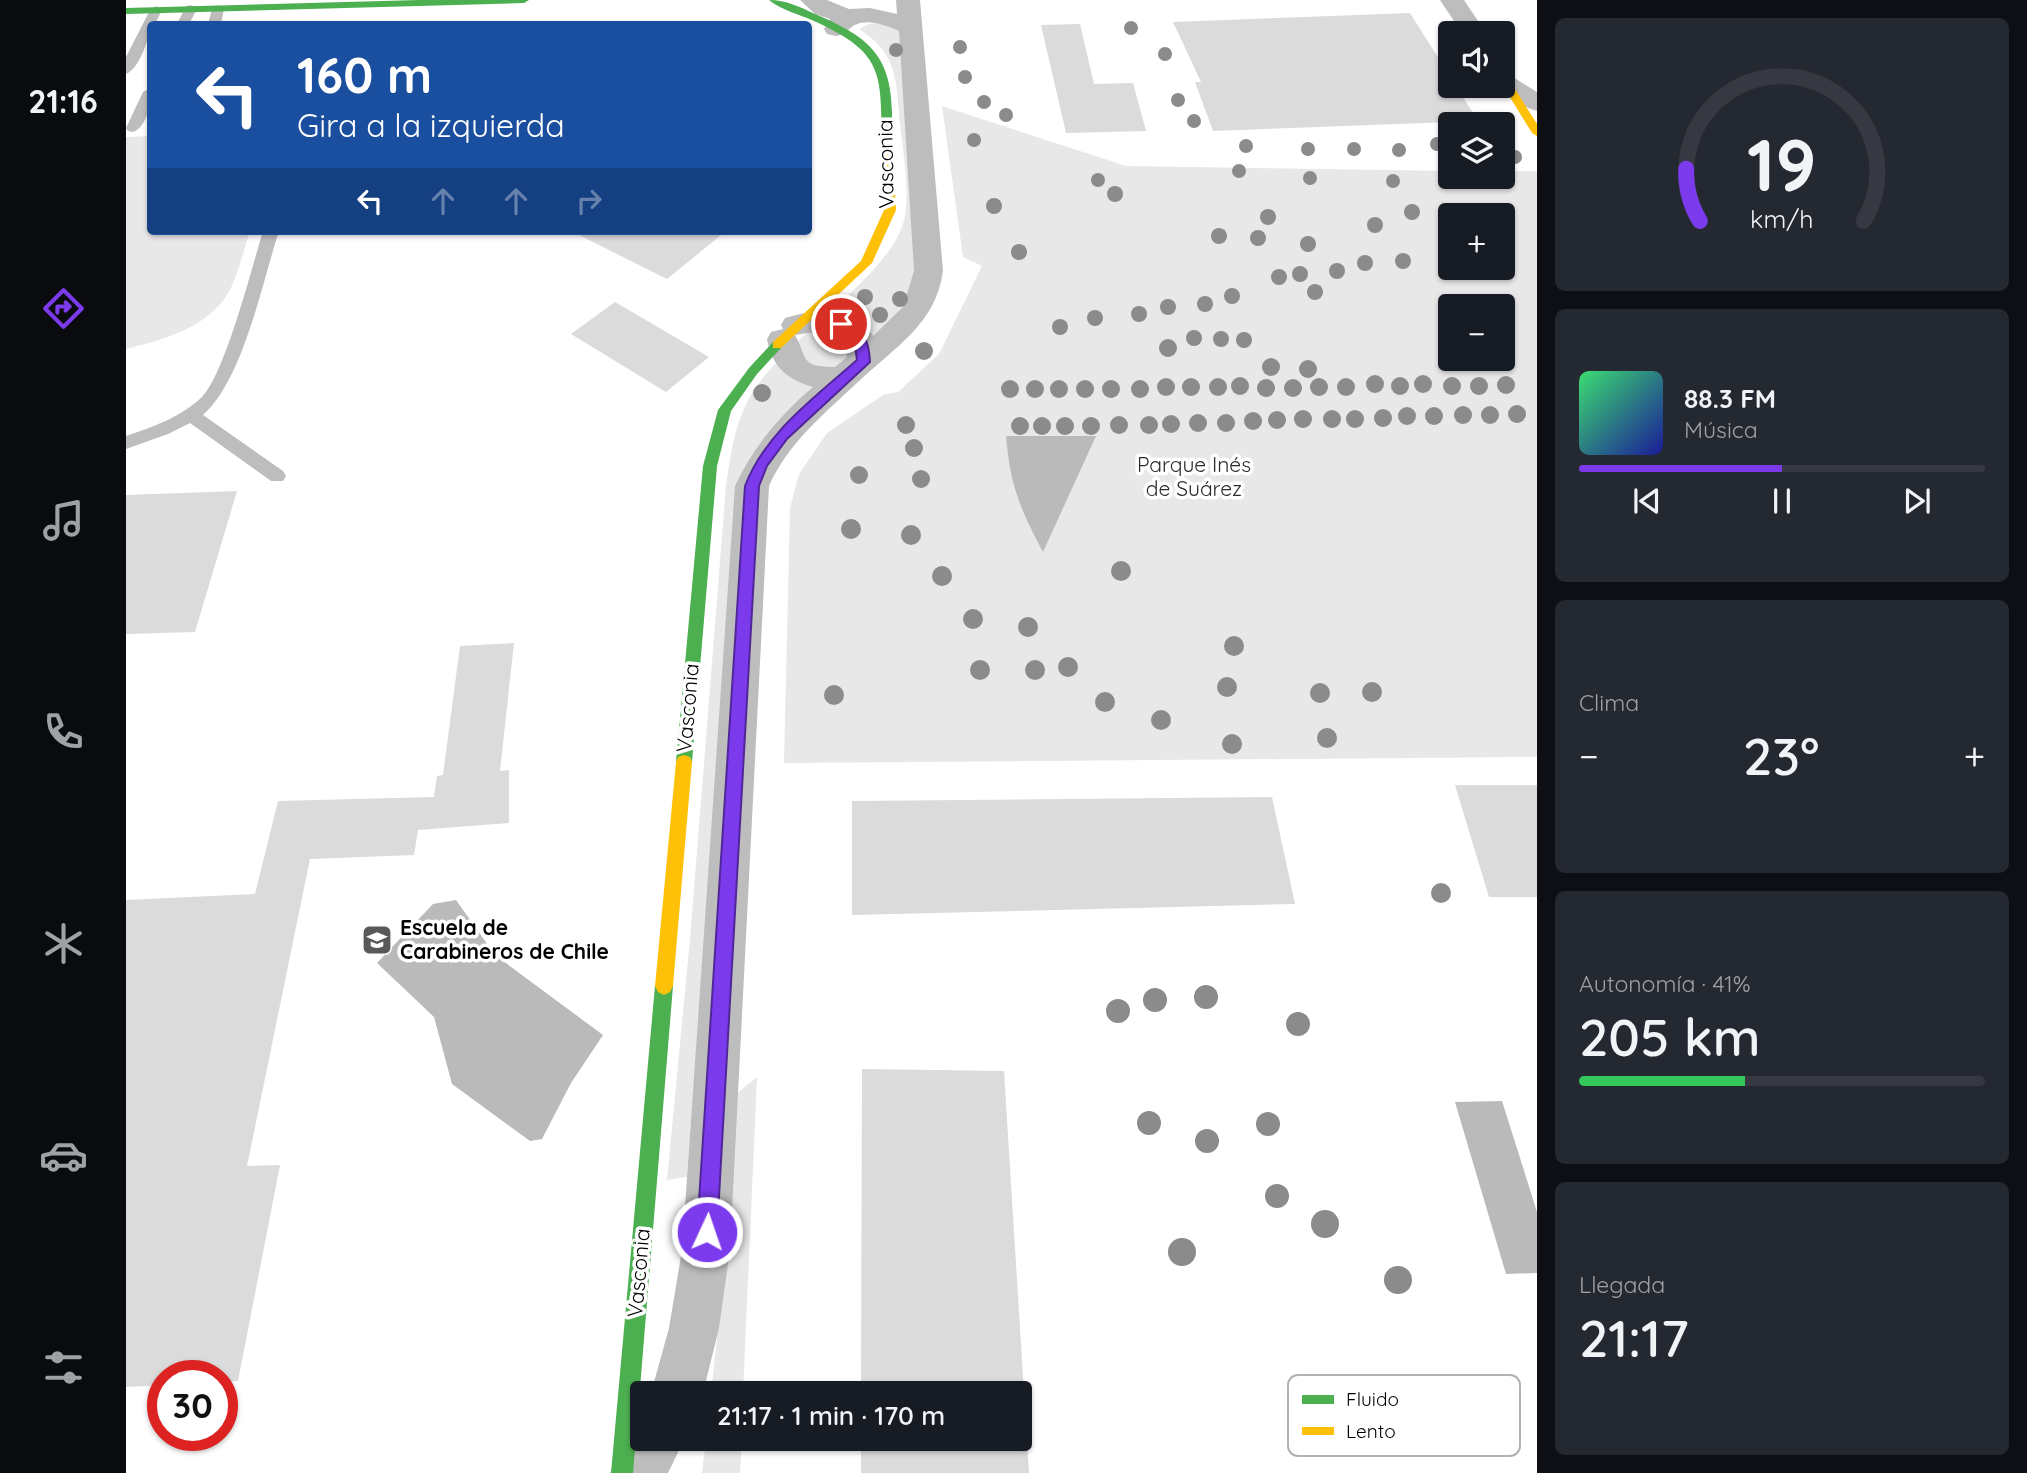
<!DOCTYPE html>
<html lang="es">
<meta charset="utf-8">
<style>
:root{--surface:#171b24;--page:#242831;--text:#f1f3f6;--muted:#9ea1a6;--line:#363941;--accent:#7c3aed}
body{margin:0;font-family:Quicksand,sans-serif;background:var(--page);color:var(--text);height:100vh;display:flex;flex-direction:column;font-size:26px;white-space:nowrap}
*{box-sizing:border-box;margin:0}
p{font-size:23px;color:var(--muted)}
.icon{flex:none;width:38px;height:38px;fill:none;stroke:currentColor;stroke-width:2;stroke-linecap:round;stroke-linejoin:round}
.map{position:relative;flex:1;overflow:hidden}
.side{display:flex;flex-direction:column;gap:18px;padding:18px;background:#0d0f14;width:490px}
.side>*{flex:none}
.top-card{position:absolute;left:21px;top:21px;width:665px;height:214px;border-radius:7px;box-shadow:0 2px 5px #0004;background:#1a4fa0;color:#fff;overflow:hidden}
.buttons{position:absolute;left:1312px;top:21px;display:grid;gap:14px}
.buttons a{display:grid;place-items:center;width:77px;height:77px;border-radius:7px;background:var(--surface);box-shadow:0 2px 5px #0004;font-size:35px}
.speed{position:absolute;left:21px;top:1360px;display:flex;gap:14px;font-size:35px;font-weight:700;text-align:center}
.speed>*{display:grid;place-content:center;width:91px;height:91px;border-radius:50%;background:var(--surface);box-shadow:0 2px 5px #0004;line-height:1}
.speed .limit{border:10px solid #d22;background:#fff;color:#111}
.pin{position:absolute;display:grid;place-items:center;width:60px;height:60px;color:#fff;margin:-30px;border:4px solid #fff;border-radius:50%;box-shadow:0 2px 7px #0007}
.me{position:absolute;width:77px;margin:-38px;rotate:3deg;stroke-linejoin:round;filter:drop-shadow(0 0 5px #0008)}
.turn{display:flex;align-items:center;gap:24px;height:147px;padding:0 35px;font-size:32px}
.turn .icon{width:91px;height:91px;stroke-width:2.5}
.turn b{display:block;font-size:49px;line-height:60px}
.lanes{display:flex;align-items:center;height:66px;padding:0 35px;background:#0003;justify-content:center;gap:35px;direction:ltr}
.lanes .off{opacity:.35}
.big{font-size:52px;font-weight:600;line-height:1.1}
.side .tile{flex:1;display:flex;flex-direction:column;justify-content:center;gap:10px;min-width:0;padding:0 24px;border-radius:10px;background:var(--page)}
.side .dial{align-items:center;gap:0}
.dial svg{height:182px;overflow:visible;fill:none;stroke:var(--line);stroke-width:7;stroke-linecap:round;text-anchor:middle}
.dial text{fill:var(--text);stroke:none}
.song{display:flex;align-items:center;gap:21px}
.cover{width:84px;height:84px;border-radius:10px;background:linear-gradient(135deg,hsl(140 70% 55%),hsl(240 70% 35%))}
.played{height:7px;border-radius:4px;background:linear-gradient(90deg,var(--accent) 50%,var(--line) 50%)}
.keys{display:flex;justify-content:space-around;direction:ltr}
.heat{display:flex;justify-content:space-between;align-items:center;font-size:38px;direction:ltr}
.charge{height:10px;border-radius:5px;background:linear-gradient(90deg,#34c759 41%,var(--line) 0)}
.trip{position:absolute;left:504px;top:1381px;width:402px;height:70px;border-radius:7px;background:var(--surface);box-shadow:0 2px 5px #0004;font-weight:600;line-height:70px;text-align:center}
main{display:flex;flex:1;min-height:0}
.menu{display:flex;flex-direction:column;width:126px;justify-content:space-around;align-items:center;background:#090b0e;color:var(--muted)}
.menu .icon{width:49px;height:49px}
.menu .selected{color:var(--accent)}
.menu b{font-size:32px;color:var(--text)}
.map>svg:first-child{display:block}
</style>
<main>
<nav class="menu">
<b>21:16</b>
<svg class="icon selected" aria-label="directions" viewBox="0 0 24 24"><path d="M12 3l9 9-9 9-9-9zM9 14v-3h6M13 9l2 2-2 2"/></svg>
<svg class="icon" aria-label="music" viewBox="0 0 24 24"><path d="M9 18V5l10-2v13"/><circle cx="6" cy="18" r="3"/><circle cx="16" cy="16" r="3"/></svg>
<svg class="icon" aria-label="phone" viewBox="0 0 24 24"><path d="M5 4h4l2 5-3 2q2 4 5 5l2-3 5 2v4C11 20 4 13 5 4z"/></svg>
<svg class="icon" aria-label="climate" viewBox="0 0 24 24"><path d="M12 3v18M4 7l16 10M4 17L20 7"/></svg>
<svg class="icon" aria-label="car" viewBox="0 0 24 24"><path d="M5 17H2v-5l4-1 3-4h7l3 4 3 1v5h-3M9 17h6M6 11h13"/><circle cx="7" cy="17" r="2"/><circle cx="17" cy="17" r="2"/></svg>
<svg class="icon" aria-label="filters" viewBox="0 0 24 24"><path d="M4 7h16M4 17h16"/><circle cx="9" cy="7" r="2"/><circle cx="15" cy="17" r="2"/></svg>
</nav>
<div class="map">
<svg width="1411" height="1473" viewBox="0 0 1411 1473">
<rect width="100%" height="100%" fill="#fff"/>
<!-- green -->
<g fill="#e8e8e8" fill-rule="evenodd">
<path d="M761,22L778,29L791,268L781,302L764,323L612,484L561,1177L541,1180L564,939L600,486C605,454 608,424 625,395C658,337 768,276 779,216C784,184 776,147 773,115C770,76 770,53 733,29L743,24Z"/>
<path d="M816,106L1000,166L1325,171V177H1377V171H1411V757L658,763L664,508L673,474L701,433L757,395L772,392L813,354L856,266L837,257ZM1325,215H1377V268H1325ZM1325,306H1377V359H1325Z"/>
<path d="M24,136V231H124C118,249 113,270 105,288C86,326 38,340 0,349V137Z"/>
<polygon points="631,1077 617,1393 585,1393 594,1312 609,1095"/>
<polygon points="580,1439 616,1439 614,1473 576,1473"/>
</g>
<!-- water -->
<g fill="#bababa">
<path d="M880,436H970L917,552C894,509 884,485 880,436Z"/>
<polygon points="330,900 369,955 477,1035 445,1083 416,1139 404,1141 326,1084 308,1017 251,963 307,904"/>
<polygon points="1376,1101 1411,1212 1411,1273 1380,1274 1329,1102"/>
</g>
<!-- building -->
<g fill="#dbdbdb">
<polygon points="1284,13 1325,78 1325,86 1330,86 1352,121 1087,131 1069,82 1075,82 1047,22"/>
<polygon points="954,24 968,84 1007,83 1020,131 940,133 915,25"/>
<polygon points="445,231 600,231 541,279"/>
<polygon points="489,302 583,357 540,392 445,334"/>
<polygon points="111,491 69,632 0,634 0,495"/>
<polygon points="388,643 374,771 383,770 383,823 292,830 288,855 184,859 121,1166 154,1165 112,1381 96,1382 96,1376 37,1376 37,1385 0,1387 0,900 129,894 152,801 308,797 311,776 317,775 334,646"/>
<polygon points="1329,785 1411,785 1411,897 1363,897"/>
<polygon points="1146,797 1169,904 726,915 726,801"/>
<polygon points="736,1069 878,1071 903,1473 735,1473 735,1438 894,1438 894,1393 735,1393"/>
</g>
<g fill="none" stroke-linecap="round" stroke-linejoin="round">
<!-- lane -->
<g fill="#bdbdbd" fill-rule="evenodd">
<polygon points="65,5 71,9 63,24 51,24 60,6"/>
<polygon points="92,5 98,9 95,24 82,24 86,9"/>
<path d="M30,6L36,10L29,24H24C24,38 13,69 0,74V57L24,10Z"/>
<path d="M24,88C25,102 22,126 7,132L2,131L0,128L17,92Z"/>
<path d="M137,231H153C136,283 117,380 77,415L157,471L160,476L157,481H145L64,423L42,434L0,449V436C27,427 55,417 76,397C99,374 126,267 137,231Z"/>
</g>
<!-- street -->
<g fill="#bdbdbd" fill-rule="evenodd">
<path d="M674,0H701L723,9L744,8L771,14L770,0H794L817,271C810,324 768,348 732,382C699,413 662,443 643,486L604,1250L593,1328L577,1393H525L543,1328L556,1250L609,486C628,446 654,415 687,387C660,379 646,366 641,339L645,332L657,329L655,325L659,318C690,309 728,305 747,336L777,307L788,271L773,31C754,23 732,15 719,34L710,36L701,34L698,29L704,19L689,14ZM695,331L708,332L718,340L721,357L709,367C674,367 682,359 669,335Z"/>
<polygon points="1314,0 1338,0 1360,33 1336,33"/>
<polygon points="1381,76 1390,79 1411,92 1411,111 1402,108 1372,89 1370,86 1377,86 1377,77"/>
<polygon points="514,1419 516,1438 559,1438 542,1473 484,1473 492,1454"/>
</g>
<!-- fast -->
<g fill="#4caf50" fill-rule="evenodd">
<polygon points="293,0 403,0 398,3 0,14 0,8"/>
<path d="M643,0C660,0 674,7 689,14C740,36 765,53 766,112C766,124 768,138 765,149L756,147C754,75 761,54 688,21C673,14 655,10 643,0Z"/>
<polygon points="651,341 655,342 655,348 631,374 605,411 591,466 566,762 564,767 558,769 552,767 550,762 577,466 592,410 623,368 647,342"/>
<polygon points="538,977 544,980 547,986 507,1473 485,1473 529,986 532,980"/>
</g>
<!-- slow -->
<g fill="#ffc107" fill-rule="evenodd">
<polygon points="1377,75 1382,78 1411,124 1411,136 1406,133 1377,86"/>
<polygon points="761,144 766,147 770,210 746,263 655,348 647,348 647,342 735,261 758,210 756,147"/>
<polygon points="558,755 564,757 566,762 547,986 544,992 538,995 532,992 529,986 550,762 552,757"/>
</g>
</g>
<!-- trees -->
<g fill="#8b8b8b">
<circle cx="1005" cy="28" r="7"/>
<circle cx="834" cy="47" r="7"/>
<circle cx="770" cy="50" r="7"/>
<circle cx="1039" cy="54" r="7"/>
<circle cx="839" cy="77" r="7"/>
<circle cx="1052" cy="100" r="7"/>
<circle cx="858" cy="102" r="7"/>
<circle cx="880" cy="115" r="7"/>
<circle cx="1068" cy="121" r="7"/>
<circle cx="848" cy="140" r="7"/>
<circle cx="1311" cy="144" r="7"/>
<circle cx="1120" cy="146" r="7"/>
<circle cx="1182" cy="149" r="7"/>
<circle cx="1228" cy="149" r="7"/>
<circle cx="1273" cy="150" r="7"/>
<circle cx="1389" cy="157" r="7"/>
<circle cx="1113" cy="171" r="7"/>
<circle cx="1184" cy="178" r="7"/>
<circle cx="972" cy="180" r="7"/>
<circle cx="1267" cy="181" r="7"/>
<circle cx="989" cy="194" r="8"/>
<circle cx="868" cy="206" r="8"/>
<circle cx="1286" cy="212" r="8"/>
<circle cx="1142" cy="217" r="8"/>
<circle cx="1249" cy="225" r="8"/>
<circle cx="1093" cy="236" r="8"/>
<circle cx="1132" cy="238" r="8"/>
<circle cx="1182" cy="244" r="8"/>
<circle cx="893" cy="252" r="8"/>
<circle cx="1277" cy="261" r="8"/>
<circle cx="1239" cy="263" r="8"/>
<circle cx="1211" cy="271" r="8"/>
<circle cx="1174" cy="274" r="8"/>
<circle cx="1153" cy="277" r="8"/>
<circle cx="1189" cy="292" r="8"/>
<circle cx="1106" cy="296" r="8"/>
<circle cx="739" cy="297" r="8"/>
<circle cx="774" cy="299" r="8"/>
<circle cx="1079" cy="304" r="8"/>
<circle cx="1042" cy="307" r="8"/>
<circle cx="1013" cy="314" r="8"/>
<circle cx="754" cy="315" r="8"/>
<circle cx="969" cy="318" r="8"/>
<circle cx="934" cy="327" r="8"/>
<circle cx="1068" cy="338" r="8"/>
<circle cx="1095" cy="339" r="8"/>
<circle cx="1118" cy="340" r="8"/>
<circle cx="1042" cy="348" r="9"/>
<circle cx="798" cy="351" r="9"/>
<circle cx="1145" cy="367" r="9"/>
<circle cx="1182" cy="369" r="9"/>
<circle cx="1249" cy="384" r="9"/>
<circle cx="1297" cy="384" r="9"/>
<circle cx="1380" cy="385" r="9"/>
<circle cx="1114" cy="386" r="9"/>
<circle cx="1274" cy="386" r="9"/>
<circle cx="1326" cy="386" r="9"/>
<circle cx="1353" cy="386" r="9"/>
<circle cx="1040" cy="387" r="9"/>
<circle cx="1065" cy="387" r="9"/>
<circle cx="1092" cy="387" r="9"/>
<circle cx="1193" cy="387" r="9"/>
<circle cx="1220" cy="387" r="9"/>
<circle cx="1140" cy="388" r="9"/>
<circle cx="1167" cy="388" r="9"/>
<circle cx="884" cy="389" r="9"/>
<circle cx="909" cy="389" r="9"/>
<circle cx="933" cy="389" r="9"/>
<circle cx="959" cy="389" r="9"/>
<circle cx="985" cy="389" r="9"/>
<circle cx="1014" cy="389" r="9"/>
<circle cx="636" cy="393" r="9"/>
<circle cx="1391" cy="414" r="9"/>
<circle cx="1337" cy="415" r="9"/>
<circle cx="1364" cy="415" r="9"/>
<circle cx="1281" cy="416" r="9"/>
<circle cx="1308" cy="416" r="9"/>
<circle cx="1257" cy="418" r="9"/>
<circle cx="1177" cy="419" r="9"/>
<circle cx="1206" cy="419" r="9"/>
<circle cx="1229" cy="419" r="9"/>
<circle cx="1151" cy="420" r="9"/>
<circle cx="1127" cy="421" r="9"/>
<circle cx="1072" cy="423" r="9"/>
<circle cx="1100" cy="423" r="9"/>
<circle cx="1045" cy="424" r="9"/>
<circle cx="780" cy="425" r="9"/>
<circle cx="993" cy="425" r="9"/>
<circle cx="1023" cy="425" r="9"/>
<circle cx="894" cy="426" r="9"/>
<circle cx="916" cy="426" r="9"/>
<circle cx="939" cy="426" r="9"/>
<circle cx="965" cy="426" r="9"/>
<circle cx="788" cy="448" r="9"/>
<circle cx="733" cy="475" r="9"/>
<circle cx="795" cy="479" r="9"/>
<circle cx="725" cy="529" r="10"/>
<circle cx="785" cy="535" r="10"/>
<circle cx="995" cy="571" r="10"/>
<circle cx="816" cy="576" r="10"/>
<circle cx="847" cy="619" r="10"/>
<circle cx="902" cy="627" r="10"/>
<circle cx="1108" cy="646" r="10"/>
<circle cx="942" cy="667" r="10"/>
<circle cx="854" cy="670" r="10"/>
<circle cx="909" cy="670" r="10"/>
<circle cx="1101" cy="687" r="10"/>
<circle cx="1246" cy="692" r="10"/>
<circle cx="1194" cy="693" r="10"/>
<circle cx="708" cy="695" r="10"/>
<circle cx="979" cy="702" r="10"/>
<circle cx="1035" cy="720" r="10"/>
<circle cx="1201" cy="738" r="10"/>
<circle cx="1106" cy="744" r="10"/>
<circle cx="1315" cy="893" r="10"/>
<circle cx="1080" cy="997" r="12"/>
<circle cx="1029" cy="1000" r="12"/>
<circle cx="992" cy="1011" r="12"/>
<circle cx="1172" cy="1024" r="12"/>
<circle cx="1023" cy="1123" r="12"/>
<circle cx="1142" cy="1124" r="12"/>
<circle cx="1081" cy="1141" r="12"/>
<circle cx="1151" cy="1196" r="12"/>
<circle cx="1199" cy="1224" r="14"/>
<circle cx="1056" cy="1252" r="14"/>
<circle cx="1272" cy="1280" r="14"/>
</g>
<!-- route -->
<path fill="#7c3aed" stroke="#51269a" stroke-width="2" d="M715,319C737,328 743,339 744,362L661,439L641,466L633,486L591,1232L588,1239L581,1242L574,1239L571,1232L619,486C640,432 688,398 731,360L728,338L709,324Z"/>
<!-- icons -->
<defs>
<g id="school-square" transform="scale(1.575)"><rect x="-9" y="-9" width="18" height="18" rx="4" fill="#595959" stroke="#fff"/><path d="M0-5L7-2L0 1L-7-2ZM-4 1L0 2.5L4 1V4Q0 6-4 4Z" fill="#fff"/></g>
</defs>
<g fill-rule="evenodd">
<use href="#school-square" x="251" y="940"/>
</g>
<g text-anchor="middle" stroke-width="7" stroke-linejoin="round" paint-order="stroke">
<!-- street labels -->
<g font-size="21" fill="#000" stroke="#fff">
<text transform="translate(760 164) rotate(-91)" y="7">Vasconia</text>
<text transform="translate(562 708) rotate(-85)" y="7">Vasconia</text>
<text transform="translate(513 1273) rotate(-85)" y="7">Vasconia</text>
</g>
<!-- park labels -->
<g font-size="21" fill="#2c2c2c" stroke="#fff">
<text x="1068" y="472">Parque Inés<tspan x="1068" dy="24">de Suárez</tspan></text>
</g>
<!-- poi labels -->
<g font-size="21" font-weight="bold" fill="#000" stroke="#fff" text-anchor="start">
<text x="274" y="935">Escuela de<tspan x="274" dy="24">Carabineros de Chile</tspan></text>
</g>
</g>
<!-- legend -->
<rect x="1162" y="1375" width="232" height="81" rx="10" fill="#fff" stroke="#b2b2b2" stroke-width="2"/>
<rect x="1176" y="1395" width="32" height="9" fill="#4caf50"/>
<rect x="1176" y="1427" width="32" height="8" fill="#ffc107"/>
<g font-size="19" fill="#000">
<text x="1220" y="1406">Fluido</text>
<text x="1220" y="1438">Lento</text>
</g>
</svg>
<div class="buttons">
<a><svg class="icon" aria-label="sound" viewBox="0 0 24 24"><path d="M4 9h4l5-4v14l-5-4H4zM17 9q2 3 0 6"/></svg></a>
<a><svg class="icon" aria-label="layers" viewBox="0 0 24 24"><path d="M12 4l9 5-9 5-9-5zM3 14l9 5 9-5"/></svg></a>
<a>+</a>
<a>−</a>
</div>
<div class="speed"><div class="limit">30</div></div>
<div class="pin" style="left:715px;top:324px;background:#d93025"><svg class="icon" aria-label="arrive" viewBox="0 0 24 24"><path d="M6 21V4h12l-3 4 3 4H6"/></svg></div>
<svg class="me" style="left:581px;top:1232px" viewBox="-20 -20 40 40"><circle r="17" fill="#7c3aed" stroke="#fff" stroke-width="3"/><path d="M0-11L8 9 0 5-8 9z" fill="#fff"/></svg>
<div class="trip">21:17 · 1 min · 170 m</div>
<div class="top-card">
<div class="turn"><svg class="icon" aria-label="left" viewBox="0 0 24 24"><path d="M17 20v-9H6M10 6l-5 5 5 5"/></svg><div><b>160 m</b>Gira a la izquierda</div></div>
<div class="lanes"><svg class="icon" aria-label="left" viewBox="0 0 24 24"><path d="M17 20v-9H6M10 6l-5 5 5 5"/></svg><svg class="icon off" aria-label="ahead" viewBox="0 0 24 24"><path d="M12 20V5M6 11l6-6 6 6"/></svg><svg class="icon off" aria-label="ahead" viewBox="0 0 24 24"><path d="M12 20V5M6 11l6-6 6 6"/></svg><svg class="icon off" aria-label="right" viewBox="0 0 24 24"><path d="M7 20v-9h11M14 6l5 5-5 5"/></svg></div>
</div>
</div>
<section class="side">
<div class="tile dial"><svg viewBox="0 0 100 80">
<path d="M14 69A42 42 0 1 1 86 69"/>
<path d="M14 69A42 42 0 0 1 8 46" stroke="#7c3aed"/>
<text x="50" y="56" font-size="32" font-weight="700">19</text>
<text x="50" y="72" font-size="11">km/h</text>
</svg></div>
<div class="tile">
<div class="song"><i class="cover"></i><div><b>88.3 FM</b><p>Música</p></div></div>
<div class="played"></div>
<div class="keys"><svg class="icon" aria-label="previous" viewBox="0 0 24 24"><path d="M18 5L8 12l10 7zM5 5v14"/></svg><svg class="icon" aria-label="pause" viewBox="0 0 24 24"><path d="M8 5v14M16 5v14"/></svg><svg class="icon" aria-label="next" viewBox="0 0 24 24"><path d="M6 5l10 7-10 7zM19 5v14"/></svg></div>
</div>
<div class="tile"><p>Clima</p>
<div class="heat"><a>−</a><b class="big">23°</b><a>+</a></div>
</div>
<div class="tile"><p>Autonomía · 41%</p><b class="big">205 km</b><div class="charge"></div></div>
<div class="tile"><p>Llegada</p><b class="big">21:17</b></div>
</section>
</main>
